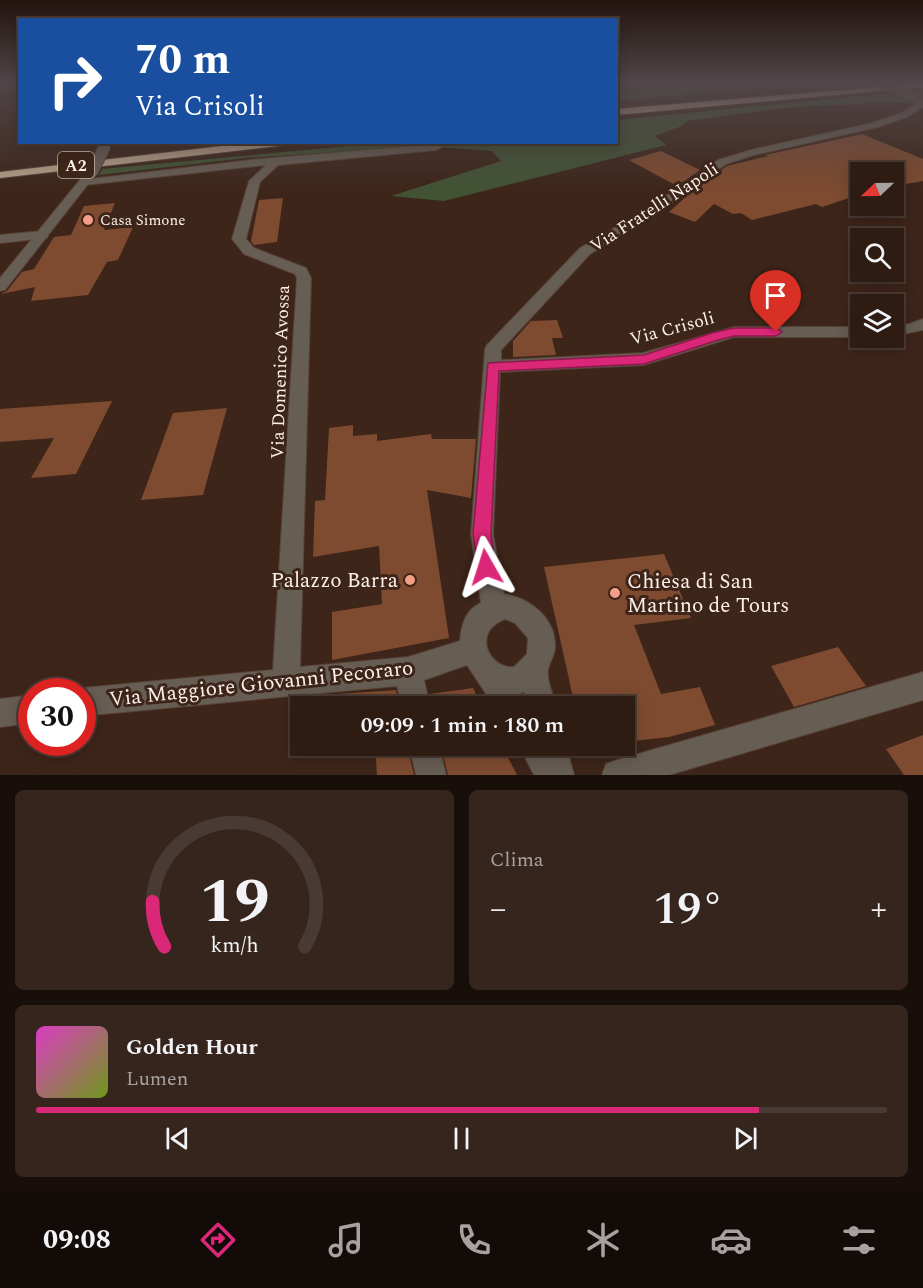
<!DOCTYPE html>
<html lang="it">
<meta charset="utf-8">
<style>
:root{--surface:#2e1c13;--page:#36251c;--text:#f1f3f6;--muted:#a7a1a0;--line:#493a33;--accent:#db2777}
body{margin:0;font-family:Spectral,serif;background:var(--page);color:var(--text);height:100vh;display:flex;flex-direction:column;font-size:22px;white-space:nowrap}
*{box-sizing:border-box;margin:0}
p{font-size:20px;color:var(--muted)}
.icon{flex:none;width:33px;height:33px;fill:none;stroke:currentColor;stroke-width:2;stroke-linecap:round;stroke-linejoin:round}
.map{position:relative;height:775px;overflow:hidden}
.drawer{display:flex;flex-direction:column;gap:15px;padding:15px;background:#190f0a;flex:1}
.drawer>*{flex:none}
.banner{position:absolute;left:18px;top:18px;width:600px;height:126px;border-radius:0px;box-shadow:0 3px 15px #0003,0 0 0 2px var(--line);background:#1a4fa0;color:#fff;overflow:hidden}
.needle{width:39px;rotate:248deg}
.tools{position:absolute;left:850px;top:162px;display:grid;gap:12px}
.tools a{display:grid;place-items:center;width:54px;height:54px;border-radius:0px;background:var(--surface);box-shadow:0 3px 15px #0003,0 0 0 2px var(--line);font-size:30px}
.speed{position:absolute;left:18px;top:678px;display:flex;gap:12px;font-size:30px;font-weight:700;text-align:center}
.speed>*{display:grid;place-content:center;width:78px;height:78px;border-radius:50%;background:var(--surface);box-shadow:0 3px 15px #0003,0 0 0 2px var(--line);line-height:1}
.speed .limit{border:9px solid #d22;background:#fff;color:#111}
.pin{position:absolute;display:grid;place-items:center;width:51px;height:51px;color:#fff;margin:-62px -26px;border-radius:50% 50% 50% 0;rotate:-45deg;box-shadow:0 0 6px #0007}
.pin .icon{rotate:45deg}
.me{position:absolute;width:66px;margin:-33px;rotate:354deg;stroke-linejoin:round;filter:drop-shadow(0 0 4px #0008)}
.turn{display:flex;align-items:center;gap:21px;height:126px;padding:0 18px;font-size:27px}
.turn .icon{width:78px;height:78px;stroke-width:2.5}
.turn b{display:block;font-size:42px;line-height:51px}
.big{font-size:45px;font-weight:600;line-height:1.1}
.drawer .widget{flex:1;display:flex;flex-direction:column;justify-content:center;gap:9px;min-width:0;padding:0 21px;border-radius:9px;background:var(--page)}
.drawer .dial{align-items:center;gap:0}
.dial svg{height:156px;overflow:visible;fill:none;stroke:var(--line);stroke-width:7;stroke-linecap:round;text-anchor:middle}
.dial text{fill:var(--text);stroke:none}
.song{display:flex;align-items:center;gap:18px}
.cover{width:72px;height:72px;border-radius:9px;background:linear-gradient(135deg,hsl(310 70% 55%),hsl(80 70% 35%))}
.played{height:6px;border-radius:3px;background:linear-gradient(90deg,var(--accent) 85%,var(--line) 85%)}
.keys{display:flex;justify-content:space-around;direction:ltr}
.heat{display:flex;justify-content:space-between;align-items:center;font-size:33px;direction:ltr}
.drawer .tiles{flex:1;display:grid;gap:15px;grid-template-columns:1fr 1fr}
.widget:last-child{grid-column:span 2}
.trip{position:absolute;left:290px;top:696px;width:345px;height:60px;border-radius:0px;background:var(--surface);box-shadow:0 3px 15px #0003,0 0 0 2px var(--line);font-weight:600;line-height:60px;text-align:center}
.tabs{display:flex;height:96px;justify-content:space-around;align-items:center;background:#120b08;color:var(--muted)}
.tabs .icon{width:42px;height:42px}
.tabs .current{color:var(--accent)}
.tabs b{font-size:27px;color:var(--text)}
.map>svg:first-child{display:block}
</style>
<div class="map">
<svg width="923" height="775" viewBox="0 0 923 775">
<rect width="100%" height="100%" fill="#3d2519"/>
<!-- built -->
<polygon fill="#472919" points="617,82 732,82 617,92"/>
<!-- green -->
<g fill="#425333">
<polygon points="732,82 831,82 617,101 617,92"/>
<path d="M923,90V105C891,98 862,105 830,105C780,106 737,115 687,121L682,126L655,136L666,145L444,201L391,196L501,161L492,151L423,146L245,158L99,175L102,169L381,143L616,142L617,120Z"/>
</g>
<!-- building -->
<g fill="#7e4b30">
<polygon points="862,134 923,159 923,181 894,186 894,172 861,172 861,194 822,207 816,204 752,220 741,213 733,214 714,204 695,222 669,212 690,193 727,166 768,156 765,155"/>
<polygon points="661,151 700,170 677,186 629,160"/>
<polygon points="283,198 277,242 254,245 251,241 259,200"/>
<polygon points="115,203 104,230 133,227 118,260 107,262 88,295 31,301 35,287 1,294 7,291 22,272 34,269 54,237 71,235 84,206"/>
<polygon points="557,320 563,338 552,338 556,355 513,357 513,341 531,321"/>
<polygon points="112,401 76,474 31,478 54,438 0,442 0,409"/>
<polygon points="227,408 203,495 141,500 173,413"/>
<polygon points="353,425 353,436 377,434 377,441 431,434 432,439 476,439 471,498 427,490 449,638 332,660 332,612 382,604 379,546 313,557 315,501 325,500 329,428"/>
<polygon points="664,554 691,618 634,625 661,694 700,687 715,725 669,737 624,742 624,706 575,706 544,567"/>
<polygon points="838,647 866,686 794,707 771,666"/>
<polygon points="473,688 482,706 432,706 430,694"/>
<polygon points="396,690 400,706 338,706 337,694"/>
<polygon points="923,735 923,775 904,775 886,749"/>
<polygon points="375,746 407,746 414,775 377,775"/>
<polygon points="441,746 502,746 517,775 448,775"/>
</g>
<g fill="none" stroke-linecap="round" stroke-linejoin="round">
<!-- minor casing -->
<g stroke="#584136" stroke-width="2">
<g id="minor">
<path d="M907,93H913L923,101V107L907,117L878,127L754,155L726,164L658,213L590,254L501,350V360L643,353L734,327H861V337H734L644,365L500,372L493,534L504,594C530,598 556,618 555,647C555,656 549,662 548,670C546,680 554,696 556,706H528L524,692L519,694L524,706H494L467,665L424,680L430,706H402L397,686L82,716V692H73L82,688L273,670L297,278L295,274L244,254L232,239L249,181L266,165L85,185L81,184V180L260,159L437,144L442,147L437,150L278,165L260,182L246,239L254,248L306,268L311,278L300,667L408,657L460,641C461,626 466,609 481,603L471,534L485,349L487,345L580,248L650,207L718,160L751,150L872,123L901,113L916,104L907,97ZM505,619L515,623L528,638L527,654L514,667C489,669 471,632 505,619Z"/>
<polygon points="42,231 47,232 48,235 47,238 0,243 0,235"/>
<polygon points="923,319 923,330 894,336 894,326 909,324"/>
<polygon points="923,672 923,700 669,775 602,775 606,764 617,760"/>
<polygon points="32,695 32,723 0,727 0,699"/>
<polygon points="409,746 439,746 446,775 416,775"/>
<polygon points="519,746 566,746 574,775 534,775"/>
</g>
</g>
<!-- tertiary casing -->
<g stroke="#584136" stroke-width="2">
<polygon id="tertiary" points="92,169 97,172 96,174 5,290 0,291 0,278 88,170"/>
</g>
<!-- motorway casing -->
<g stroke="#584136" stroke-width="2">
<g id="motorway">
<polygon points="923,83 923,87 616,115 616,109"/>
<polygon points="257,142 292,142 287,145 0,178 0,172"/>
</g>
</g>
<!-- minor -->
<use href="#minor" fill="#665d53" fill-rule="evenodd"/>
<!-- tertiary -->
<use href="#tertiary" fill="#665d53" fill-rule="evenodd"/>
<!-- motorway -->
<use href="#motorway" fill="#b6a088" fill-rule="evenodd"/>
<!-- minor-bridge casing -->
<g stroke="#584136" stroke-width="10" stroke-linecap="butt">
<polyline id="minor-bridge" points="878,82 910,95"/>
</g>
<!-- tertiary-bridge casing -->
<g stroke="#584136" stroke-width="13" stroke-linecap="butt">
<polyline id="tertiary-bridge" points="92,172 105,146"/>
</g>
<!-- minor-bridge -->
<use href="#minor-bridge" stroke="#665d53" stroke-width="9"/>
<!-- tertiary-bridge -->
<use href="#tertiary-bridge" stroke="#665d53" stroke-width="11"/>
</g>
<!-- sky -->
<linearGradient id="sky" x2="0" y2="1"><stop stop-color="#22140e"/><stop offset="0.43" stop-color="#514649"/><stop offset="1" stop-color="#514649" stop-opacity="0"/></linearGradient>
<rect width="923" height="191" fill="url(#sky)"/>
<!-- route -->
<polygon fill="#db2777" stroke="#8e194d" stroke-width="1.5" points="734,328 776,328 782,332 776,336 734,336 718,340 644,364 499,371 491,534 495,567 492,574 486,576 479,574 473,534 488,363 644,355 712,333"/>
<!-- markers -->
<g fill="#f49e88" stroke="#3d2519" stroke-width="2">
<circle cx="88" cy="220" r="6"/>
<circle cx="410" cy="580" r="6"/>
<circle cx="615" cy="593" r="6"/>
</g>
<g text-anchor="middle" stroke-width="6" stroke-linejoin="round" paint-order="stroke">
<!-- far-poi labels -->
<g font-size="15" fill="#fdf0e9" stroke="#3d2519" text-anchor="start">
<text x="100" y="225">Casa Simone</text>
</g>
<!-- shield labels -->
<rect fill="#3d2519" stroke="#c3b3ab" stroke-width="1.5" x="58" y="152" width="36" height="26" rx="4.5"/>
<g font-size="16" font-weight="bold" fill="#fdf0e9">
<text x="76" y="171">A2</text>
</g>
<!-- street labels -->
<g font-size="18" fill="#fdf0e9" stroke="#3d2519">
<text transform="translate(654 207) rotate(-33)" y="6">Via Fratelli Napoli</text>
<text transform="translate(672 328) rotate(-15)" y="6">Via Crisoli</text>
<text transform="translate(280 372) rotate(-88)" y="6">Via Domenico Avossa</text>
</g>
<!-- near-poi labels -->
<g font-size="21" fill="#fdf0e9" stroke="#3d2519" text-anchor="end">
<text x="398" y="587">Palazzo Barra</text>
<text x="627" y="588" text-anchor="start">Chiesa di San<tspan x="627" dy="24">Martino de Tours</tspan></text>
</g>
<!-- near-street labels -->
<g font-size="21" fill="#fdf0e9" stroke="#3d2519">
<text transform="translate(261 683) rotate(-6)" y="7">Via Maggiore Giovanni Pecoraro</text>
</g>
</g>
</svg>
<div class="tools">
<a><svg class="needle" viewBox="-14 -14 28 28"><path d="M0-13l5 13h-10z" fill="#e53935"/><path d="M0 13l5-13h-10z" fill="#a7a1a0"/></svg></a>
<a><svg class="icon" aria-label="search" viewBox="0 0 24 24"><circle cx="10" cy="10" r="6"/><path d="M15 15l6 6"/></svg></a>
<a><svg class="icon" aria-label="layers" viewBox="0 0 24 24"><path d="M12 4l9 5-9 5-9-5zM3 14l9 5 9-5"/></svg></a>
</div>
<div class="speed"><div class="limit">30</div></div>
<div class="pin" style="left:776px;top:332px;background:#d93025"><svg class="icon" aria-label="arrive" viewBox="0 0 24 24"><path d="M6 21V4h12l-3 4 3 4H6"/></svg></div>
<svg class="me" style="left:486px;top:567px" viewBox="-20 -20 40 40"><path d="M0-17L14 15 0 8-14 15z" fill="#db2777" stroke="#fff" stroke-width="4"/></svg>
<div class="trip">09:09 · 1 min · 180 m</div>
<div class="banner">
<div class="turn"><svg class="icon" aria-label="right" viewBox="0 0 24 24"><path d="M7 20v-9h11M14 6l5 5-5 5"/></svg><div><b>70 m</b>Via Crisoli</div></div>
</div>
</div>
<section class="drawer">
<div class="tiles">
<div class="widget dial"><svg viewBox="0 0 100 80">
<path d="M14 69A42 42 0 1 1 86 69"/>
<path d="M14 69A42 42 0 0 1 8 46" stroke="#db2777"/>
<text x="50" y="56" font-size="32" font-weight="700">19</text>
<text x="50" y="72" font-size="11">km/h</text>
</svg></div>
<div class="widget"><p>Clima</p>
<div class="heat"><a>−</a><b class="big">19°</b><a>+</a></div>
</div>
<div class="widget">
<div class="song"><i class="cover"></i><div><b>Golden Hour</b><p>Lumen</p></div></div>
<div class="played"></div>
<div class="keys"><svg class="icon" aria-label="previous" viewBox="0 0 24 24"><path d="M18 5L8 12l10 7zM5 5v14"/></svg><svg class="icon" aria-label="pause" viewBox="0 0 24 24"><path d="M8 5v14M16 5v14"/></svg><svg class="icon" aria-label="next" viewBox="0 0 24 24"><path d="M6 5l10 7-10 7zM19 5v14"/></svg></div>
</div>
</div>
</section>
<nav class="tabs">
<b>09:08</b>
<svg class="icon current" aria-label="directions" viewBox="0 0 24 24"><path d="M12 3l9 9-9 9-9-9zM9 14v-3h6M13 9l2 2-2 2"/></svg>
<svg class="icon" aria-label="music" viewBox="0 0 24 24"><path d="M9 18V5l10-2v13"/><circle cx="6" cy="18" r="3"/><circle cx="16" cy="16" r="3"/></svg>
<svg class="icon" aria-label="phone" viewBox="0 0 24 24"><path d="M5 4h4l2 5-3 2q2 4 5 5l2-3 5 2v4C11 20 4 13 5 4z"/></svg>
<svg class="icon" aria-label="climate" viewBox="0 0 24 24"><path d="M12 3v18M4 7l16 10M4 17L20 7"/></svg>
<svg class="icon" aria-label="car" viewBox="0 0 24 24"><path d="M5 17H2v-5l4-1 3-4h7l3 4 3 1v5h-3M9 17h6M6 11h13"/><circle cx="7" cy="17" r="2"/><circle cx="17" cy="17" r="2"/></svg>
<svg class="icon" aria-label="filters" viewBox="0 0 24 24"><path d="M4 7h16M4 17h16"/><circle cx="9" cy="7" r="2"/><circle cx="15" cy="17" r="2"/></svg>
</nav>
